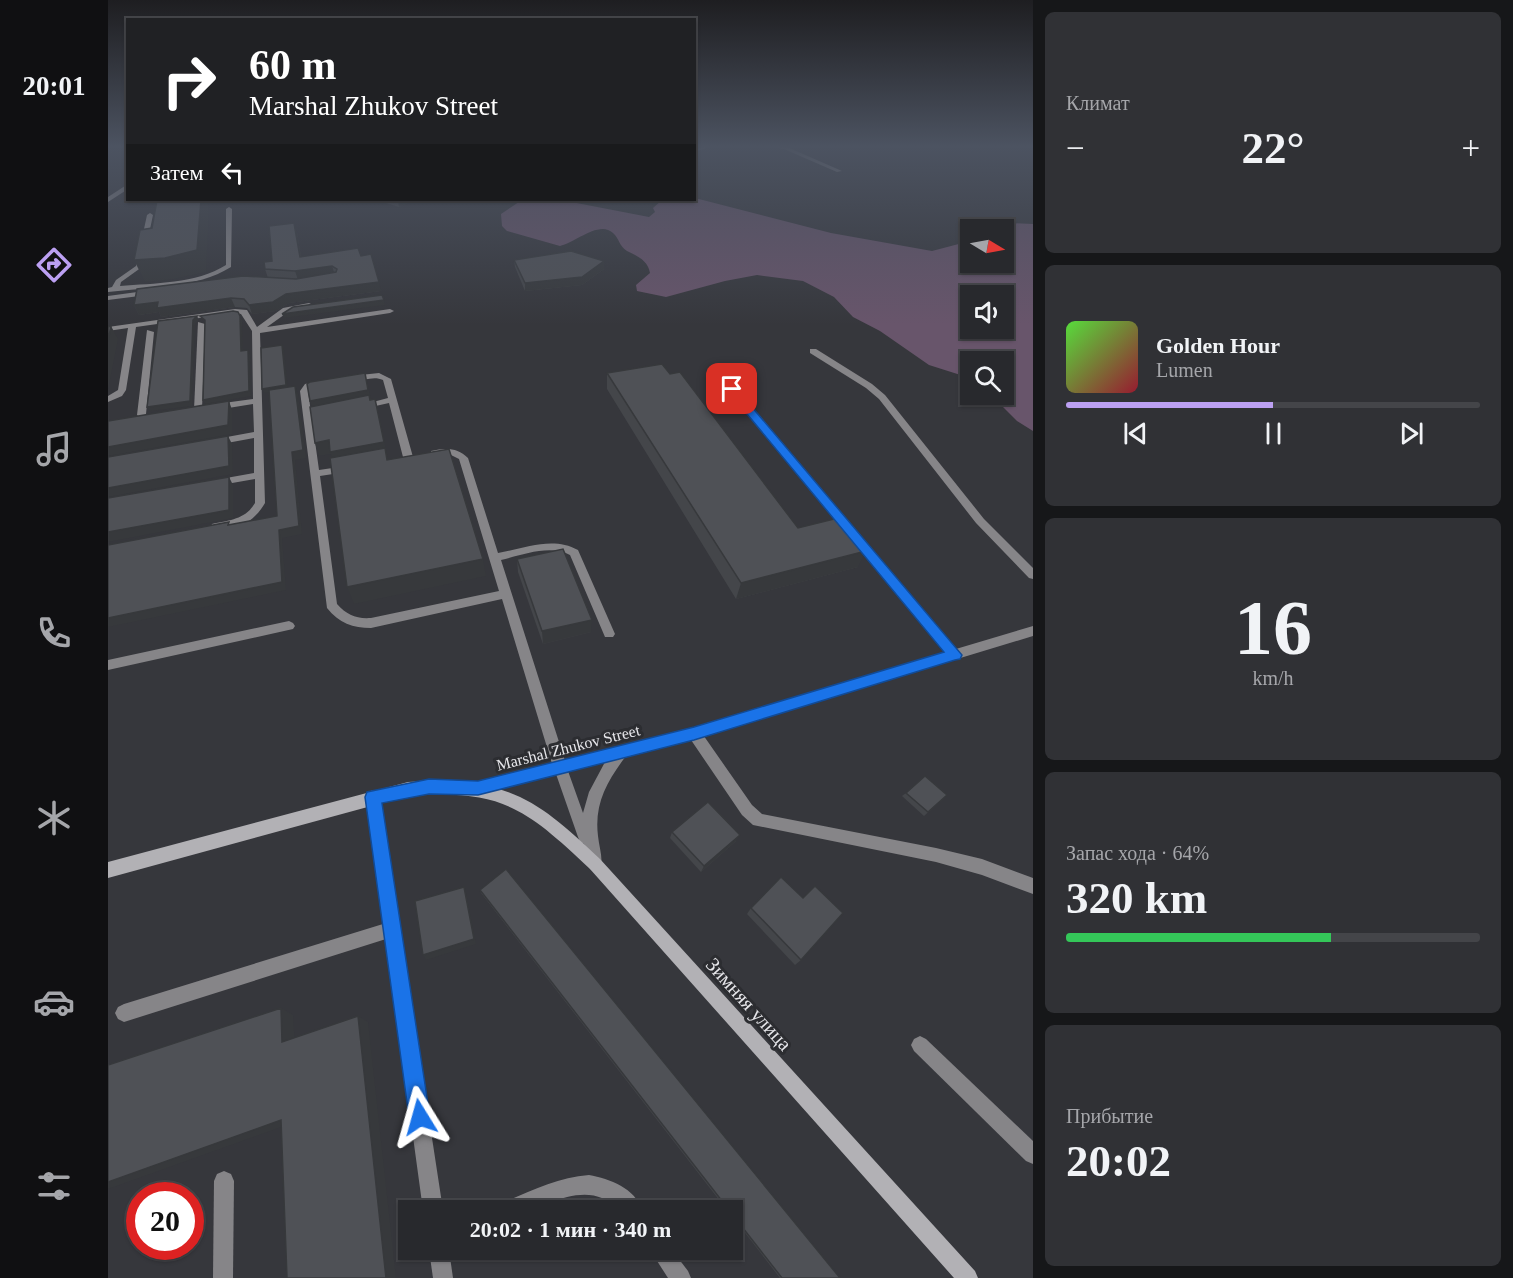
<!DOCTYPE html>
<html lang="ru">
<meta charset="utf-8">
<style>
:root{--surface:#28292d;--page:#303135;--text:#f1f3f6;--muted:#a5a6aa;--line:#444549;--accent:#bca0f2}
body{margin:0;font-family:"Times New Roman",serif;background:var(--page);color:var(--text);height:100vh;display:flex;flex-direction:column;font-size:22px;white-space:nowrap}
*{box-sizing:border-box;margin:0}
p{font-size:20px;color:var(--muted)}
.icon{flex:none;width:33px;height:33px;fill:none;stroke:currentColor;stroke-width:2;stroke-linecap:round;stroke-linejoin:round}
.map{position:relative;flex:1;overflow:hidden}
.details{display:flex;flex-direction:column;gap:12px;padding:12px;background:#161719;width:480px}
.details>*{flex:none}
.top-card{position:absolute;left:18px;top:18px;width:570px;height:183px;border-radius:0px;box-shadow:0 2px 4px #0004,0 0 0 2px var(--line);background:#202124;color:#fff;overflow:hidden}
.needle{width:39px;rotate:100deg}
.buttons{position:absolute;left:852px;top:219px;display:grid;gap:12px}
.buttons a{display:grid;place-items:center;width:54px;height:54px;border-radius:0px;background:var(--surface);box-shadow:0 2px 4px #0004,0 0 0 2px var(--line);font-size:30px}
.speed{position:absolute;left:18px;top:1182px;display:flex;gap:12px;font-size:30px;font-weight:700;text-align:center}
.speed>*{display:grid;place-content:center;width:78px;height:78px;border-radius:50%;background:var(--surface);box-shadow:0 2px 4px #0004,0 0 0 2px var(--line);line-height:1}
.speed .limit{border:9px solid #d22;background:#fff;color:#111}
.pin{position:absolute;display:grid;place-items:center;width:51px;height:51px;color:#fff;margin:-26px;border-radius:12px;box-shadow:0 3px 9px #0006}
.me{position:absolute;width:66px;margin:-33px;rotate:352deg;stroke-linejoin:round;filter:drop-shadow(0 0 4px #0008)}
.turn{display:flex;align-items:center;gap:21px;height:126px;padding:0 24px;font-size:27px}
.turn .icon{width:78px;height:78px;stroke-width:2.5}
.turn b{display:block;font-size:42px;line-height:51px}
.then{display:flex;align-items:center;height:57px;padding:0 24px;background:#0003;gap:12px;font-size:22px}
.big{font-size:45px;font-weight:700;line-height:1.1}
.details .widget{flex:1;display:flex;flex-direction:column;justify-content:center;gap:9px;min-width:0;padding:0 21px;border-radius:9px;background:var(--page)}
.details .dial{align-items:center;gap:0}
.dial b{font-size:78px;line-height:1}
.song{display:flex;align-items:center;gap:18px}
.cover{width:72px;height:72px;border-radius:9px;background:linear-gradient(135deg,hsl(110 70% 55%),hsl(350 70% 35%))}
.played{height:6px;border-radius:3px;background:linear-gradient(90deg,var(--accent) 50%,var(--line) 50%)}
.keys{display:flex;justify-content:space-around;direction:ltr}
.heat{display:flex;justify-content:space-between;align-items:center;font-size:33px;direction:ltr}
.charge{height:9px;border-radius:4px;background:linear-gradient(90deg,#34c759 64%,var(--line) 0)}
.trip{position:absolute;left:290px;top:1200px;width:345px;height:60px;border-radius:0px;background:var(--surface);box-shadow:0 2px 4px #0004,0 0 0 2px var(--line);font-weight:700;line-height:60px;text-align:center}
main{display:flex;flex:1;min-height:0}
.tabs{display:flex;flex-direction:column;width:108px;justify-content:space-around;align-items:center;background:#101012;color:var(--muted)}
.tabs .icon{width:42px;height:42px}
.tabs .active{color:var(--accent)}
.tabs b{font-size:27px;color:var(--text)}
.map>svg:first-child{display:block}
</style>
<main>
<nav class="tabs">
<b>20:01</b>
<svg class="icon active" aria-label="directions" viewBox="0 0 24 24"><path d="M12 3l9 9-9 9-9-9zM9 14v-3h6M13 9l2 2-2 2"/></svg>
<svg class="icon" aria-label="music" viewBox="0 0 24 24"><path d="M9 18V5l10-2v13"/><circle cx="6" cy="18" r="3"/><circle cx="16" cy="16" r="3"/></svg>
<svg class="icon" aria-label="phone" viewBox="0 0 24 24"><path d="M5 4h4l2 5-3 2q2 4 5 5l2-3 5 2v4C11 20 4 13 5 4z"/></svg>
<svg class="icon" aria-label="climate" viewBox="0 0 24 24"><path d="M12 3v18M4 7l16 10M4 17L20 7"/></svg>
<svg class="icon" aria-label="car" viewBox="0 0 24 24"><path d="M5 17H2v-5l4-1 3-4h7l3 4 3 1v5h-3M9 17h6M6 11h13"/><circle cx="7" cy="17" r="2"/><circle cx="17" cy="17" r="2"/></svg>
<svg class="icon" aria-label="filters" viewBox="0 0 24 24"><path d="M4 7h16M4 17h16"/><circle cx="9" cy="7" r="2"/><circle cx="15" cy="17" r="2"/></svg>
</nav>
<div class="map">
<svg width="925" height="1278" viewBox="0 0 925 1278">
<rect width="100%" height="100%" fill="#36373c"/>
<!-- green -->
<path fill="#68556b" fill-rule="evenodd" d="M587,198L723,233L824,251L862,241V262H896V230L891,229L898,223L925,224V431L909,421L883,395L896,394V362H862V378L821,365L772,331L745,317L726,297L695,281L649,275L617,281L558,297L529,291L528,285L542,273C540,261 530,256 519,251C511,246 511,238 505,233C491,220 467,243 452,246L399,231L394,226L393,214L414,200H453L541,217L547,212L545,208L554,200ZM862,296H896V328H862Z"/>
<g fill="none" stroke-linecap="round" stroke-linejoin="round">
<!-- service -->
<g fill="#868588" fill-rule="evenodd">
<polygon points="597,146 604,146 586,152 586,149"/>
<polygon points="659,146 679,147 734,171 729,172 676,149"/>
<path d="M121,207L124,209L123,267C88,289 40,287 0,292V288L4,287L8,280L28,266L39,215L42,213L45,215L34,267L13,282L12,286C46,283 88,284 118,265V209Z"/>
<polygon points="44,290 48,292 47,294 0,300 0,296"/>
<path d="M201,303L205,305L204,307L180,312L159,327L282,309L286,311L282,313L152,333L157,503C147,521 126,534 104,530L103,527L104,524C121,520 137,520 147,503V479L107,486L102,483L107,480L146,473V438L108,445L103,442L108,439L146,432L145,404L108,410L104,407L108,404L145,399L144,331L133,314L127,313L28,327L18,390L14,396L0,402V396L10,390L20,328L0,331V327L127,309L139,310L149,327L175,308Z"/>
<polygon points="90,322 97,324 94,410 90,413 86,410"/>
<path d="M39,330L46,332L38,414H49L53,417C46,423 35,422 29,415Z"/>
<polygon points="702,349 708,349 764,384 777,395 876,519 925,568 925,579 921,578 868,523 771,399 758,388 702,353"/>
<polygon points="607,370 613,370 851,652 853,655 851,658 843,658 607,374"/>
<path d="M271,373L283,379L305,457L303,459L300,460L295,457L281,403L254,409L250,406L280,398L275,380C263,374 250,385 239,379L243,376Z"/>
<path d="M214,380L217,381V385L203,388L200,391L211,470L238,466L243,469L238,472L212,476L229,604C239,615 248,619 263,618L391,591L351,459L341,454L323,455V451C337,448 349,447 360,458L390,553C417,548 445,536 470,550L507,634L505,637H497L462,555C442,544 414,555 393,560L459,767L457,771L452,773L447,771L445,767L394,599L263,628C245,628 231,623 219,608L192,391L197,384Z"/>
<polygon points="181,621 185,623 187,626 185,629 0,670 0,660"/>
<polygon points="586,727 591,729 644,805 654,814 828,848 874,859 925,878 925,894 874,875 828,862 645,825 634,815 581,737 579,733 581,729"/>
<polygon points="265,790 270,792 272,797 335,1210 315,1210 278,939 16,1022 10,1019 7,1013 10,1007 16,1004 275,924 258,797 260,792"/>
<polygon points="812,1036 818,1039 925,1141 925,1164 918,1161 806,1051 803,1045 806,1039"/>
<polygon points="116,1171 123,1174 126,1181 125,1278 105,1278 106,1181 109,1174"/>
<path d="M481,1175C502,1179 527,1188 534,1210H511C491,1189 467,1193 441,1203C436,1205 430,1209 424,1210C415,1212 400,1211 391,1210L394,1203C423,1191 450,1177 481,1175Z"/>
<polygon points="321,1250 341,1250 345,1278 325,1278"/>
<polygon points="542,1250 564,1250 580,1271 583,1278 560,1278"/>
</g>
<!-- minor -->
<g fill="#868588" fill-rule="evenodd">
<polygon points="20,184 20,189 0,202 0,197"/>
<path d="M925,626V636L586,739L518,756C499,781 486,804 490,836C491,847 496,860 492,869L487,872L482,869L476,844L472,842L470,837L448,774L370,794L365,793L363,788L365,783L370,782L586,727ZM497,762L481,792L475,813L460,771Z"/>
</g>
<!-- secondary -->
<path fill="#b2b1b5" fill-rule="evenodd" d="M332,780C409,783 438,808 492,859L867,1271L870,1278H846L482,869C417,807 392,789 300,796L0,878V862L300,782Z"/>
</g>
<!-- wall -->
<g fill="#44464a">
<polygon points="268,200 306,200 291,207"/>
<polygon points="189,232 193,257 253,256 273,291 181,303 168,311 144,314 139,308 127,307 53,317 51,312 31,315 26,305 160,278 157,269"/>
<polygon points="406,260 496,261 496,269 474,285 417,291 407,267"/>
<polygon points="499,373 562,374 690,528 750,567 628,599 499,389"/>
<polygon points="409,559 483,632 435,644 410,572"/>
<polygon points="798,793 839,795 816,816 794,796"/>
<polygon points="564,832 628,841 593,872 562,838"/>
<polygon points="372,890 732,1278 672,1278 624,1216 624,1210 619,1210 373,893"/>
<polygon points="643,908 693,960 687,965 639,914"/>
</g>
<!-- shaded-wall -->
<g fill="#37393c">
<polygon points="93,200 98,200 101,208 98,272 66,279 37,282 26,260"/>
<polygon points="290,200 306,200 291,207"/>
<polygon points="186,223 189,232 194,266 192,257"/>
<polygon points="496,261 496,269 474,285 417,291 417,283"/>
<polygon points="224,266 227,275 190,280 187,271"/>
<polygon points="271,282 273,291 181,303 168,311 144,314 141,305 178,294"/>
<polygon points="123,298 127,307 53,317 51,312 31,315 26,305 50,302"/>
<polygon points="276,300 277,305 176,318 174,314"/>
<polygon points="89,316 91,320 87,324 84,406 42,411 39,407 85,320"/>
<polygon points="132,316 134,320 135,356 133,351"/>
<polygon points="3,326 10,339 0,389 0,341"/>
<polygon points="174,345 176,350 180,390 156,393 154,389"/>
<polygon points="140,350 142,355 143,396 97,404 95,400"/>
<polygon points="259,382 263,399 205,410 202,401"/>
<polygon points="187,386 190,394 198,458 187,460 194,534 174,538 178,590 0,627 0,618 171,530 184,452"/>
<polygon points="267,399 270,412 284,477 227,465 223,454 211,456 207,443"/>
<polygon points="121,401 124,410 124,434 0,456 0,447"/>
<polygon points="120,436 124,444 125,474 0,497 0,488"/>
<polygon points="121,477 125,485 125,518 0,542 0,532"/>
<polygon points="758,551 750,567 628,599 633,583"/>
<polygon points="375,559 378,576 246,604 239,587"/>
<polygon points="484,620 483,632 435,644 434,631"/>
<polygon points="632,835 628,841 593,872 596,866"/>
<polygon points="356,887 358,893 368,944 318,960 315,955"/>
<polygon points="173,1008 185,1015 187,1047 174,1042"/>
<polygon points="250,1016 260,1022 288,1278 278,1278"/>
<polygon points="173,1120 187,1122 0,1189 0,1182"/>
</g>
<!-- building -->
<g fill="#4f5156" stroke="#37393c" stroke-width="1.5">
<polygon points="49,200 93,200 89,250 57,258 26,260 32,230 44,228"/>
<polygon points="186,223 192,257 250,248 253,256 263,254 271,282 178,294 165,302 141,305 136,299 123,298 49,308 50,302 26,305 29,289 135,276 188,279 228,272 229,269 224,266 187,271 157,269 156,262 164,261 161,226"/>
<polygon points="463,251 496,261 474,277 417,283 406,260"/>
<polygon points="274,295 276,300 174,314 185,307"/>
<polygon points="125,311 130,312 132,316 133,351 140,350 141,391 95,400 97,320 92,316"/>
<polygon points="89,316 85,320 82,401 39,407 50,321"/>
<polygon points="3,326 0,341 0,327"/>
<polygon points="174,345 178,385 154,389 153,348"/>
<polygon points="554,364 562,374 572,372 690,528 730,518 758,551 633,583 499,373"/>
<polygon points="257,373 260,390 202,401 199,384 202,382"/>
<polygon points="187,386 195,450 184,452 191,526 171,530 174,582 0,618 0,545 121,522 120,525 169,516 161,390"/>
<polygon points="261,395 262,400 267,399 276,442 222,452 221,440 207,443 202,407"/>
<polygon points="121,401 120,425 0,447 0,421"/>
<polygon points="120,436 121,466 0,488 0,457"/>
<polygon points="277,448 279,460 341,449 375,559 239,587 222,458"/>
<polygon points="121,477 121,510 0,532 0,498"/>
<polygon points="455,549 484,620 434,631 409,559"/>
<polygon points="817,776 839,795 820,812 798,793"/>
<polygon points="600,802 632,835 596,866 564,832"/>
<polygon points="398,869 732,1278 674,1278 624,1214 624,1210 621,1210 372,890"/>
<polygon points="673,877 695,898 707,886 735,913 693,960 643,908"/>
<polygon points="356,887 366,939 315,955 307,901"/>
<polygon points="173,1008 174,1042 250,1016 278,1278 179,1278 173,1120 0,1182 0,1065"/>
</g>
<!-- sky -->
<linearGradient id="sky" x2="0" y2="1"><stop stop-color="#1e1e21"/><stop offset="0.45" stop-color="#4c5361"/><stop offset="1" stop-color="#4c5361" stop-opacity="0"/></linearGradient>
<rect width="925" height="325" fill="url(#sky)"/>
<!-- route -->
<polygon fill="#1a73e8" stroke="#114b97" stroke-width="1.5" points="620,387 627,387 854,655 852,659 847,660 586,740 370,795 321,794 274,803 322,1117 319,1124 312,1127 304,1124 301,1117 257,797 259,792 321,779 370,781 586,727 836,652 620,391"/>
<g text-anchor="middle" stroke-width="6" stroke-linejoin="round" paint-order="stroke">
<!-- street labels -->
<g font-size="16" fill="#e6e6ea" stroke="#2c2d31">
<text transform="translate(460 747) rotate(-14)" y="6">Marshal Zhukov Street</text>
</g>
<!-- near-street labels -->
<g font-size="20" fill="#e6e6ea" stroke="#2c2d31">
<text transform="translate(641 1004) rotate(48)" y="7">Зимняя улица</text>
</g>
</g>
</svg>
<div class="buttons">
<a><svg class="needle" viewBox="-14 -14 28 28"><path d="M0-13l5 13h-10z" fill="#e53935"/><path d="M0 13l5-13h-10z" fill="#a5a6aa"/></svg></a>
<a><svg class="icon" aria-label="sound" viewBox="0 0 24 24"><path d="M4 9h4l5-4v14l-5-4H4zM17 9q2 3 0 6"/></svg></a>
<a><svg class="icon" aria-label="search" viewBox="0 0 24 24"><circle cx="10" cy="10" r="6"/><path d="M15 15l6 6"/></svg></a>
</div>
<div class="speed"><div class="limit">20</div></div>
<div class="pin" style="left:624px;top:389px;background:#d93025"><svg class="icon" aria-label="arrive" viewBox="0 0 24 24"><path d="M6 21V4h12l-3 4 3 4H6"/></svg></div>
<svg class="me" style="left:312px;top:1117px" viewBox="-20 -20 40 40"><path d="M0-17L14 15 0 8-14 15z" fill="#1a73e8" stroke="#fff" stroke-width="4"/></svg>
<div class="trip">20:02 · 1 мин · 340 m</div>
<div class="top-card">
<div class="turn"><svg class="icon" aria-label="right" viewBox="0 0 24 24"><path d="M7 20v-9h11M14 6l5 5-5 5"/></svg><div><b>60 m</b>Marshal Zhukov Street</div></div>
<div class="then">Затем<svg class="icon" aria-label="left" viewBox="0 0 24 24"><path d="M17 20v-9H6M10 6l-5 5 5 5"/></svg></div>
</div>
</div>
<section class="details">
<div class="widget"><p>Климат</p>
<div class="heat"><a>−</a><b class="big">22°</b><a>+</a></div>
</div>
<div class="widget">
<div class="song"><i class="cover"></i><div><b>Golden Hour</b><p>Lumen</p></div></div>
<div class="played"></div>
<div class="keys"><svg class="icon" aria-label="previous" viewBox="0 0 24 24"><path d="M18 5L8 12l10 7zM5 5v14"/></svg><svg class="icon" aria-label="pause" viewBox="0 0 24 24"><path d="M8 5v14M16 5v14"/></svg><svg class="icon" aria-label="next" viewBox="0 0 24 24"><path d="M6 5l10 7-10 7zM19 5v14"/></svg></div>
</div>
<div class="widget dial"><b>16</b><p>km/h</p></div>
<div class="widget"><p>Запас хода · 64%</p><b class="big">320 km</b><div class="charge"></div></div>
<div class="widget"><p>Прибытие</p><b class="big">20:02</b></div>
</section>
</main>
